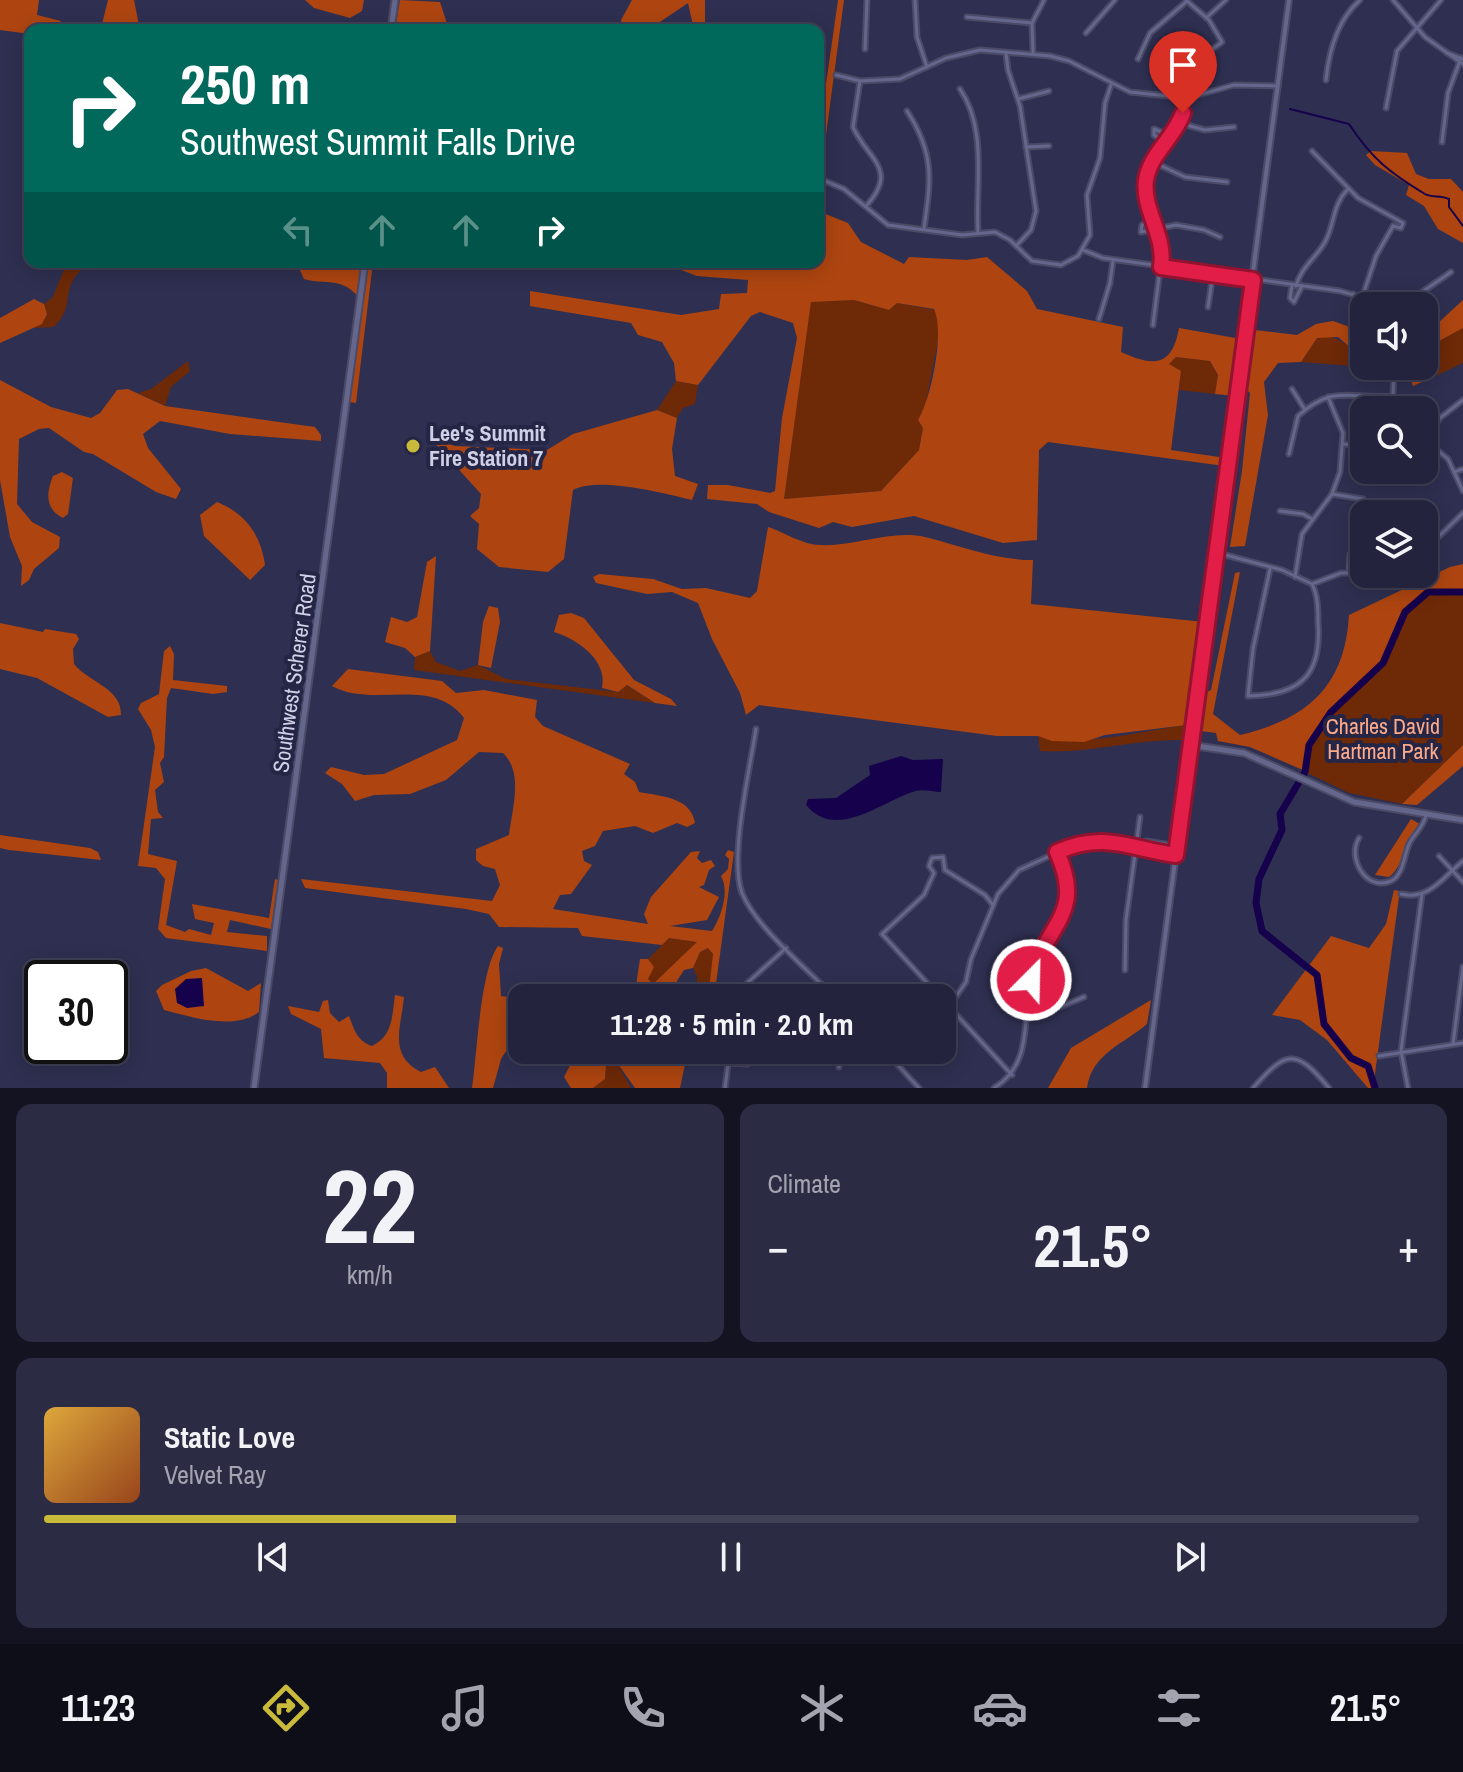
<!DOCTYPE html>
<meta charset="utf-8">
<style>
:root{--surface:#23233d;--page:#2b2b44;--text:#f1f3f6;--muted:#a3a4b0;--line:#404057;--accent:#caba3a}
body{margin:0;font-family:"Archivo Narrow",sans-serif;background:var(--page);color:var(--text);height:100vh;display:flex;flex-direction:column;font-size:30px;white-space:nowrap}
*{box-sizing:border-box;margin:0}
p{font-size:26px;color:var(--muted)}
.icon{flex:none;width:44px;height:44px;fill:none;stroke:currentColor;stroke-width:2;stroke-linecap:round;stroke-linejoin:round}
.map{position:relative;height:1088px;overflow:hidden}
.drawer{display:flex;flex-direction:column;gap:16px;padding:16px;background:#131322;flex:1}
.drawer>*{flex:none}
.banner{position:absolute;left:24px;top:24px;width:800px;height:244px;border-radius:16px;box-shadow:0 4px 20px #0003,0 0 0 2px var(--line);background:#00695c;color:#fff;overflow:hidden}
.buttons{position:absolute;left:1350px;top:292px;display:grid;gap:16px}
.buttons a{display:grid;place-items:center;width:88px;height:88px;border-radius:16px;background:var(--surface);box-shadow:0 4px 20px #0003,0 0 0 2px var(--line);font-size:40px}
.speed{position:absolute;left:24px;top:960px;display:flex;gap:16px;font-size:40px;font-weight:700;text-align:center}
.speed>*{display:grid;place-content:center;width:104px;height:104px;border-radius:50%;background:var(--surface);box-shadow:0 4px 20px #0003,0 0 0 2px var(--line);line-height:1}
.speed .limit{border:4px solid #111;border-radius:12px;background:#fff;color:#111}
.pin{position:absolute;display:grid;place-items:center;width:68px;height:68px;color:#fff;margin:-82px -34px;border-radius:50% 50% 50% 0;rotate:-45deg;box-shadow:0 0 8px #0007}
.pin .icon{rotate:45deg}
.me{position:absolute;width:88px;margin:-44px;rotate:23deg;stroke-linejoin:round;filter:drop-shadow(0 0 6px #0008)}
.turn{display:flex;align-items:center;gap:28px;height:168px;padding:0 24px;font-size:36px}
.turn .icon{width:104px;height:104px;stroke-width:2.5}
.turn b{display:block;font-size:56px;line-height:68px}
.lanes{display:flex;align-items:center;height:76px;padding:0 24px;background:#0003;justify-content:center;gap:40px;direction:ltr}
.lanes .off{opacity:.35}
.big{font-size:60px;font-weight:700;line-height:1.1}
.drawer .tile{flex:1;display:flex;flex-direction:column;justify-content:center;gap:12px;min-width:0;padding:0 28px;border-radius:16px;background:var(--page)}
.drawer .dial{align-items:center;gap:0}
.dial b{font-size:104px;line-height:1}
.song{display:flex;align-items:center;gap:24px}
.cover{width:96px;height:96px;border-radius:12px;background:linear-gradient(135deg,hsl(40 70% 55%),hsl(20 70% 35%))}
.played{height:8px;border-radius:4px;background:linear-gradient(90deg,var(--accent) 30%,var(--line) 30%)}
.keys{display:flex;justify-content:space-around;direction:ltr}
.heat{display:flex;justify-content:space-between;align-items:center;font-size:44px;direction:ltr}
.drawer .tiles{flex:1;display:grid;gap:16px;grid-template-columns:1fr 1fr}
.tile:last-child{grid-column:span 2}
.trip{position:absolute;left:508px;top:984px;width:448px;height:80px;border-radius:16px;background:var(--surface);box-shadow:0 4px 20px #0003,0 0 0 2px var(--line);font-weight:700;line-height:80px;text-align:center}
.dock{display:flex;height:128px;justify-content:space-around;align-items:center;background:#0e0e18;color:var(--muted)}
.dock .icon{width:56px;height:56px}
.dock .selected{color:var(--accent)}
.dock b{font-size:36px;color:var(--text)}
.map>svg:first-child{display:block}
</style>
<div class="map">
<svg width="1463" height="1088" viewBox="0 0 1463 1088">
<rect width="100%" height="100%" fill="#2f2f51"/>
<!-- green -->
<g fill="#6e2907">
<path d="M67,262H92C55,285 79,303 54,327L32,328L42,324L47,314L44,304L53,297Z"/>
<polygon points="854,300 889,310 897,303 935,310 941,323 925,408 918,420 923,428 919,450 881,491 784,499 811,301"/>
<polygon points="1463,328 1463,363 1431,378 1439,341"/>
<path d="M1327,336C1341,338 1349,349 1363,352L1365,367L1301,362L1317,338Z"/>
<polygon points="1176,357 1210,361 1218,375 1215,394 1179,390 1181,371 1168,364"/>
<polygon points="188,361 190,371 171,387 165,406 138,393 151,389"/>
<polygon points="676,381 698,385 695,404 683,408 677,418 657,410"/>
<polygon points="1428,592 1463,592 1463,745 1402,804 1349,793 1305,772 1309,745 1344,696 1365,682 1383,663 1405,612"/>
<polygon points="430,651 436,662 460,671 478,665 506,679 618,692 626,685 655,703 414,670 415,657"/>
<path d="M1187,725L1183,740C1135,739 1088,754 1040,751L1038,736C1073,749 1147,730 1187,725Z"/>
<polygon points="669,938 698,942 653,984 648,979 653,967 648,959"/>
<polygon points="708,948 713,954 708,998 697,998 697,976 693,968 700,952"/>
<polygon points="607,1050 617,1050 615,1060 631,1088 593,1088 605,1079"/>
</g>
<!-- forest -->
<g fill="#ae4510" fill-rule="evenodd">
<polygon points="0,0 39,0 37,15 61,21 56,30 30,30 30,34 0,30"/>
<polygon points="108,0 134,0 140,30 79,30 84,22 93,27 102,24"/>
<polygon points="305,0 364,0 362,11 350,18 314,8"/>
<polygon points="400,0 440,2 449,30 395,30"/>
<polygon points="632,0 705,0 705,30 694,30 688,3 648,30 623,30 621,20"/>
<polygon points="838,0 844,0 822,165 818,169 818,140"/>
<polygon points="1371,151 1407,153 1416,174 1429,179 1451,179 1463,192 1463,243 1438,229 1424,206 1406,195 1409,185 1375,165 1366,155"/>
<path d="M818,211L848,223L861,242L904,264L909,257L967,260L987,257L1027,291L1037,309L1123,327L1121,352C1154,367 1172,367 1179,328L1241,339L1234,396L1215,394L1218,375L1210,361L1176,357L1169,364L1181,371L1171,450L1226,458L1224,466L1048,442L1039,450L1037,540L1003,543L914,516L852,527L833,522L819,528L769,512L757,504L707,499L708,485H728L770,493L775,491L782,418L797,338L793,323L760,312L751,316L698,385L676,381L674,363L662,342L638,335L631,323L530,306V291L681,315L719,309L721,294L747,293L748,280L697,276L660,262L744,267L818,262ZM854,300L889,310L897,303L934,309C945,332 931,399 918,420L923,428L919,450L881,491L784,499L811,302Z"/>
<path d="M303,262H361L358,297C343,277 325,285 304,279L299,268Z"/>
<polygon points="368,262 373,262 356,403 349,402"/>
<polygon points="34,299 44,304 47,314 42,324 0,343 0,318"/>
<polygon points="1463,300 1463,328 1439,341 1431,378 1413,386 1406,366 1424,366 1424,336"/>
<polygon points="1333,321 1364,332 1364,353 1353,350 1338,337 1317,338 1301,362 1278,363 1264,382 1268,415 1245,546 1230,547 1242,471 1250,393 1246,389 1255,330 1297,335 1316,324"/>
<polygon points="0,380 51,407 91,418 100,413 117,390 128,389 165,406 315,427 321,435 321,441 230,434 160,421 143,434 148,448 181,489 176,499 156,492 93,454 84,452 49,428 39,429 19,439 17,504 32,522 60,537 59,548 34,569 29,580 21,586 22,566 10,537 0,480"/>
<path d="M657,410L677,418L672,449L675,476L698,484L692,500C664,493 597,476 573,490L564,559L548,572L499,567L477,549L479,524L470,516L479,508L481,494L432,440L455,446L547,450L573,434Z"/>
<path d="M62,472L73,478L68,514L63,518C45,509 46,493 53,476Z"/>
<path d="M217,502C245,513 261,535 265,565L250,580L204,536L200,515Z"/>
<path d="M768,527C784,532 803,545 820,545C854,547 892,529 925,537C962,546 994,560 1033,560L1031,604L1204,622L1186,708L1187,725L1105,735L1084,742L1052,741L1038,736H997L759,705L746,715L740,693L712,639L698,603L672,592L647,594L596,583L593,577L599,574L653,579L682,589L706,588L750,598L757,591Z"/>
<polygon points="436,556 430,651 415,657 405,648 385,642 391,617 407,622 417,617 427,562"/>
<path d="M1463,564V591L1430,590L1403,611L1382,660L1344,696L1309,745L1305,771L1250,747L1218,741L1216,733L1200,731L1205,693L1211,690L1235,573L1240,572L1213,714L1240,735C1307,719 1345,687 1349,615L1450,567Z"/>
<polygon points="489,606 498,608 500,622 491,668 478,665 483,622"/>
<path d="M571,613L584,618L634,680L671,699L677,706L655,703L627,685L618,692L602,688C608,660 577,639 554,632L559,615Z"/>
<path d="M0,623L43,632L45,629L76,634L79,639L73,649L74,664C88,682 122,688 121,715L108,717L37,678L0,669Z"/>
<polygon points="170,646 174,654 173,680 227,686 227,692 213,694 171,688 167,698 164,757 160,763 164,782 155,790 158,812 163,818 151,819 148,854 177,861 166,925 185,932 189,929 211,935 214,923 195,919 192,904 269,918 275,879 278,880 271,929 230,920 227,932 267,936 267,951 166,938 158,929 165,879 156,868 138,866 155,747 151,730 138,709 141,703 159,694 164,651"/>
<path d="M348,669L442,681L456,693L484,690L537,700L535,717L543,726L630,764L624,774L635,782L639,792C660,796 691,797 695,823L687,827L677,823L653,833L635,826L603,831L595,846L582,851L584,861L592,865L571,894L560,895L553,909L648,924L644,914L651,897L691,852L700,851L697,858L702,863L711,860L715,866L709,870L704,885L699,887L719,897L707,920L670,926L712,931C721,917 730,892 721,876L728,869L729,859L725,855L728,850L734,852L714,998H708L713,954L708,948L700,952L693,968L684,970L677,981L679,998L639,997L635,992L640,959H648L654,967L648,979L653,984L697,942L669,938L662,945L582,936L578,928L499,927L489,914L466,909L305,888L301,879L492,901L500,885L495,869L483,866L476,860V849L509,835C512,809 524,773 503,753L479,752L446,780L410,794L374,795L355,801L342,784L325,773L331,767L364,775L384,774L457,740L464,718C432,675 372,709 332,686Z"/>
<polygon points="1463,745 1463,766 1417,805 1402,804"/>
<path d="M1411,819L1420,824C1410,837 1400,871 1389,877L1375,875Z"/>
<polygon points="0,835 90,848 98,852 101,860 9,850 0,848"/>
<polygon points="1394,890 1399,891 1399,897 1373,1088 1368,1088 1327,1040 1300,1020 1272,1015 1331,936 1369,948 1386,924"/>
<path d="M498,946L503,948L499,964L501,996L522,999V1047L518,1049L512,1042L501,1059L493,1088H472C477,1055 480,971 498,946Z"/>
<path d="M206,968L248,991L261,983L259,1012C234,1031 192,1017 164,1010L156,991L162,985L191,971Z"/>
<path d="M395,995L404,997C401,1028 388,1055 421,1072L435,1067L449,1088H387V1073L380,1063L324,1058L321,1029L291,1014L288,1006L319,1012L323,1001L328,1000L330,1013L339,1022L349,1016C354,1029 357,1041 372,1046C393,1036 392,1016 395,995Z"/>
<path d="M1151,1000L1147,1024C1124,1044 1092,1053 1087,1088H1048L1071,1048Z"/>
<polygon points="578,1050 589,1050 588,1058 594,1065 597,1050 607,1050 605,1079 593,1088 571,1088 564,1077"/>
<polygon points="617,1050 688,1050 680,1088 635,1088 615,1060"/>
</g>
<!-- water -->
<g fill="#16024c">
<path d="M901,756L913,760L943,759L941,792C933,792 924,789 916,791C883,800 837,842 806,805L808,799L836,798L870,775L869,766Z"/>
<polygon points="202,978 204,1006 187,1008 177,1003 175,989 186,979"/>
</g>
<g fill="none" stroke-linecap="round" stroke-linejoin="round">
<!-- stream -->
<path stroke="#16024c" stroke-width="2" d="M1290,109L1349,124C1372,159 1390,173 1425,194C1432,198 1440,195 1449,199V207L1463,226"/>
<!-- river -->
<polyline stroke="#16024c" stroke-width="7" points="1375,1088 1368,1066 1351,1058 1324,1024 1317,975 1262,931 1256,903 1259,879 1282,830 1280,814 1305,772 1309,745 1331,712 1383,663 1405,612 1428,592 1463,592"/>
<!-- minor casing -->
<g stroke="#4b4a67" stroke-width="7">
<g id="minor">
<polyline points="915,0 917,37 927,67"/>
<polyline points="1393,0 1425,37 1463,64"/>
<polyline points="967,17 1032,23"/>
<polyline points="1206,18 1226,0"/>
<polyline points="1086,33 1115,0"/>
<polyline points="865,49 867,0"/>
<polyline points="1006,53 1008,70 1020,106 1036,211 1031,230 1016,246"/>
<polyline points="1033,53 1032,23 1044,0"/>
<polyline points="1447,53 1463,59"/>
<polyline points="1138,59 1150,33 1187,1"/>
<polyline points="836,75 860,81 900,79 946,58 980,50 1050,56 1069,61 1130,92 1187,98 1234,85 1278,86"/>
<path d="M1326,80C1329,50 1337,20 1360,0"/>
<path d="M860,81L853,127C867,159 900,169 866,206"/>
<path d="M960,89C988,130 975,186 978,232"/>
<polyline points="1018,99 1049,91"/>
<polyline points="1386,108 1397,51 1441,0"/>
<path d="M907,111C935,154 931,180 924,228"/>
<polyline points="1179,123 1205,130 1234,127"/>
<polyline points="1442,142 1448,93 1461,58"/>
<polyline points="1166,143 1154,135 1154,129 1171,136"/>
<polyline points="1026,147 1049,146"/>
<polyline points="1312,151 1358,198 1403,223 1401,228 1393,226"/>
<polyline points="1153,162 1185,177 1227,182"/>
<polyline points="818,178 844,189 888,225 962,235 995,232 1010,240 1032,261 1061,265 1078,256 1090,235 1087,195 1100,158 1105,103 1111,85"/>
<polyline points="1154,219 1142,225 1141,232 1176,225 1204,230 1220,237"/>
<polyline points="1083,250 1103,258 1340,291 1392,306"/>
<polyline points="1292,285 1290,298 1294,302 1302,286"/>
<path d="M1296,286C1301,267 1316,258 1325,242C1335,224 1332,205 1348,189"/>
<polyline points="1353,294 1355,304 1362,305 1367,297"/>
<polyline points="1363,295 1376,256 1393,226"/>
<polyline points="1402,306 1451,272"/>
<polyline points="1208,307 1213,274"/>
<polyline points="1099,319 1110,283 1113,260"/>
<polyline points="1153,325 1162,253 1147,195 1148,172 1179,123 1187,77 1202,57 1222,42 1209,20 1186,0"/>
<polyline points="1394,366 1393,396 1398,410"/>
<polyline points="1292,389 1305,410"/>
<polyline points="1424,439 1448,459 1463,491"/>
<polyline points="1425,440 1440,418 1463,400"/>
<polyline points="1343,444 1364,446"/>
<path d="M1289,454L1298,416C1334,383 1352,400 1393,396"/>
<polyline points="1413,470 1417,473"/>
<polyline points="1454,472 1463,469"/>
<polyline points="1332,494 1363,499"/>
<polyline points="1280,511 1303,514 1312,519"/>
<polyline points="1424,551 1463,513"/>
<polyline points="1218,553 1282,570 1312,584 1341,573 1364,573"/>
<path d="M1270,569L1253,649L1248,696C1301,695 1322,675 1318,622C1318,609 1318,596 1312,584"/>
<polyline points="1349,569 1350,554 1356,549 1360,554 1359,571"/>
<polyline points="1295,577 1302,534 1332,494 1340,472 1343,433 1328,397"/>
<path d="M756,729C750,768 729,858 742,893C757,929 808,969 835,998"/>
<path d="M1359,838C1347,857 1365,892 1391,881C1404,875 1404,853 1410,842C1416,832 1424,826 1426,815"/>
<polyline points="1137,844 1147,851 1175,855"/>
<polyline points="1439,856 1463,882"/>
<polyline points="945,870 985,895 993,905"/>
<path d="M1401,894C1429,901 1443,877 1463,861"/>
<polyline points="1125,970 1126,920 1140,817"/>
<polyline points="738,998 745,985 786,948"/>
<polyline points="810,998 823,985"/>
<polyline points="941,998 882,934 924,895 934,873 929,866 932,858 943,857 945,870"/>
<polyline points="942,999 1012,1075"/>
<polyline points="1028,1003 1060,1007 1084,997"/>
<polyline points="949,1007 966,982 971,959 998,894 1019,870 1080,842 1137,844 1146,841 1177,846"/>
<polyline points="1453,1044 1463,967"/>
<polyline points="884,1050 919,1088"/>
<polyline points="1379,1056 1463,1043"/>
<polyline points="728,1063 747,1064"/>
<polyline points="839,1067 842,1050"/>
<polyline points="725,1088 730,1050"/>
<path d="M994,1088C1039,1060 1018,1008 1035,965C1044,943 1069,918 1070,893C1070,879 1063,865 1057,852"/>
<path d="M1253,1088C1286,1051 1295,1047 1329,1088"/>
<polyline points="1408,1088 1401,1051 1422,894"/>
</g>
</g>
<!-- tertiary casing -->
<g stroke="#4b4a67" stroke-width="8">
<polyline id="tertiary" points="1145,1088 1289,0"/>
</g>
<!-- secondary casing -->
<g stroke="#4b4a67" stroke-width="9">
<g id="secondary">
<polyline points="391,30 395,0"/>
<polyline points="1190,745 1244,753 1354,802 1463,820"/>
<polyline points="254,1088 365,262"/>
</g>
</g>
<!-- minor -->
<use href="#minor" stroke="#64668c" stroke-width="3"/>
<!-- tertiary -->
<use href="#tertiary" stroke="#64668c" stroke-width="4"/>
<!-- secondary -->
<use href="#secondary" stroke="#64668c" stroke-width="5"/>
</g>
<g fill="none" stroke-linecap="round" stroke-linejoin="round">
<!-- route casing -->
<g stroke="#92132f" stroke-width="20">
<path id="route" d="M1031,980C1045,923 1086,916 1057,852C1105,831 1130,849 1176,855L1253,280L1161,267C1166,235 1142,210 1146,180C1150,154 1175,137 1183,113"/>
</g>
<!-- route -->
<use href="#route" stroke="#e11d48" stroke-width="14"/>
</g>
<!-- markers -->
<circle fill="#caba3a" stroke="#252546" stroke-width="3" cx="413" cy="446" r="8"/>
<g text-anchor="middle" stroke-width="8" stroke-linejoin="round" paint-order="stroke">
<!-- poi labels -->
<g font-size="22" font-weight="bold" fill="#cfd0e6" stroke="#252546" text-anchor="start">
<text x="429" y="441">Lee's Summit<tspan x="429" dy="25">Fire Station 7</tspan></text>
</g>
<!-- street labels -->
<g font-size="22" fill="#cfd0e6" stroke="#252546">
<text transform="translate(294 673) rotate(-82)" y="8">Southwest Scherer Road</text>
</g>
<!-- park labels -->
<g font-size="22" fill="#fdaa8a" stroke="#252546">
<text x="1383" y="734">Charles David<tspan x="1383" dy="25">Hartman Park</tspan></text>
</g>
</g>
</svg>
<div class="buttons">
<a><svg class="icon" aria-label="sound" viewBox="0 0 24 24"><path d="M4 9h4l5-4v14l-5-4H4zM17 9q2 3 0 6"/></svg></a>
<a><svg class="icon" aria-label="search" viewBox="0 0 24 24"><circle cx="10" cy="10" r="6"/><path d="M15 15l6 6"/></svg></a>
<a><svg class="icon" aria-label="layers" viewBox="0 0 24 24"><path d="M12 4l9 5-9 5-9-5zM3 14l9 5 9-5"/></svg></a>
</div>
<div class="speed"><div class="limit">30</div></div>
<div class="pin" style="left:1183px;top:113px;background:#d93025"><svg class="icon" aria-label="arrive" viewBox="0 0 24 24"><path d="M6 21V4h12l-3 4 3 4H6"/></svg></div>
<svg class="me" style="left:1031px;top:980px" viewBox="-20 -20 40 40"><circle r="17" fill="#e11d48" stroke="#fff" stroke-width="3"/><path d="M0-11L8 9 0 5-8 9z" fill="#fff"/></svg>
<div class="trip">11:28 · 5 min · 2.0 km</div>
<div class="banner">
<div class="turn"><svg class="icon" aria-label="right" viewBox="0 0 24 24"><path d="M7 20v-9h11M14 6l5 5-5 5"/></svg><div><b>250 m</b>Southwest Summit Falls Drive</div></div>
<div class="lanes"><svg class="icon off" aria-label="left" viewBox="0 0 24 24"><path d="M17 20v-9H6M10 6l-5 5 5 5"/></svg><svg class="icon off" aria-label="ahead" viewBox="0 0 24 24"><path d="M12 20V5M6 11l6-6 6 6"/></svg><svg class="icon off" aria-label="ahead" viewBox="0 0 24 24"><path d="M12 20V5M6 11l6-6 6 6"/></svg><svg class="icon" aria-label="right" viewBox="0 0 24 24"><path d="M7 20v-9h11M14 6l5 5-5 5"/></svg></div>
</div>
</div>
<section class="drawer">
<div class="tiles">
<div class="tile dial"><b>22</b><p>km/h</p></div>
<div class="tile"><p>Climate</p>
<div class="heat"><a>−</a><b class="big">21.5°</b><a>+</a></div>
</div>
<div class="tile">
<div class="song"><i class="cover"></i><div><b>Static Love</b><p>Velvet Ray</p></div></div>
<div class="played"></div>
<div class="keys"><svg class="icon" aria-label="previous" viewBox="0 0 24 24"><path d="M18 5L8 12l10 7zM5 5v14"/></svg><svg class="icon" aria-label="pause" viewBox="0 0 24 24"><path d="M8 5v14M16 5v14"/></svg><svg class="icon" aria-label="next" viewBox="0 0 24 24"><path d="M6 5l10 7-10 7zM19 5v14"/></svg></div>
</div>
</div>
</section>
<nav class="dock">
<b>11:23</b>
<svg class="icon selected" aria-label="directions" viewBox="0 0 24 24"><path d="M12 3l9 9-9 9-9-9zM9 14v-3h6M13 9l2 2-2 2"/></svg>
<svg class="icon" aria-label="music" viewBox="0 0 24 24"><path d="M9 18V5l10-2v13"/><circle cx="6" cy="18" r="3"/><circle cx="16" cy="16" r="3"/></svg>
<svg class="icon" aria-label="phone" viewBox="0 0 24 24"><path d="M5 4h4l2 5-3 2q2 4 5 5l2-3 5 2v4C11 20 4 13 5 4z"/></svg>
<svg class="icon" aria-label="climate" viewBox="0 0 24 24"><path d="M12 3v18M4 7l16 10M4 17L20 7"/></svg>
<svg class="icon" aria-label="car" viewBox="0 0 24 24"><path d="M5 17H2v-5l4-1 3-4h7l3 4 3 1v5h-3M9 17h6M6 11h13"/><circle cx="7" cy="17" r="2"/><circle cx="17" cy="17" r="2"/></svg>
<svg class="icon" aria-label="filters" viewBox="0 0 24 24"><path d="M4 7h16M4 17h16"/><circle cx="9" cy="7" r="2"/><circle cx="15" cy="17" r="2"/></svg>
<b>21.5°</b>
</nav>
